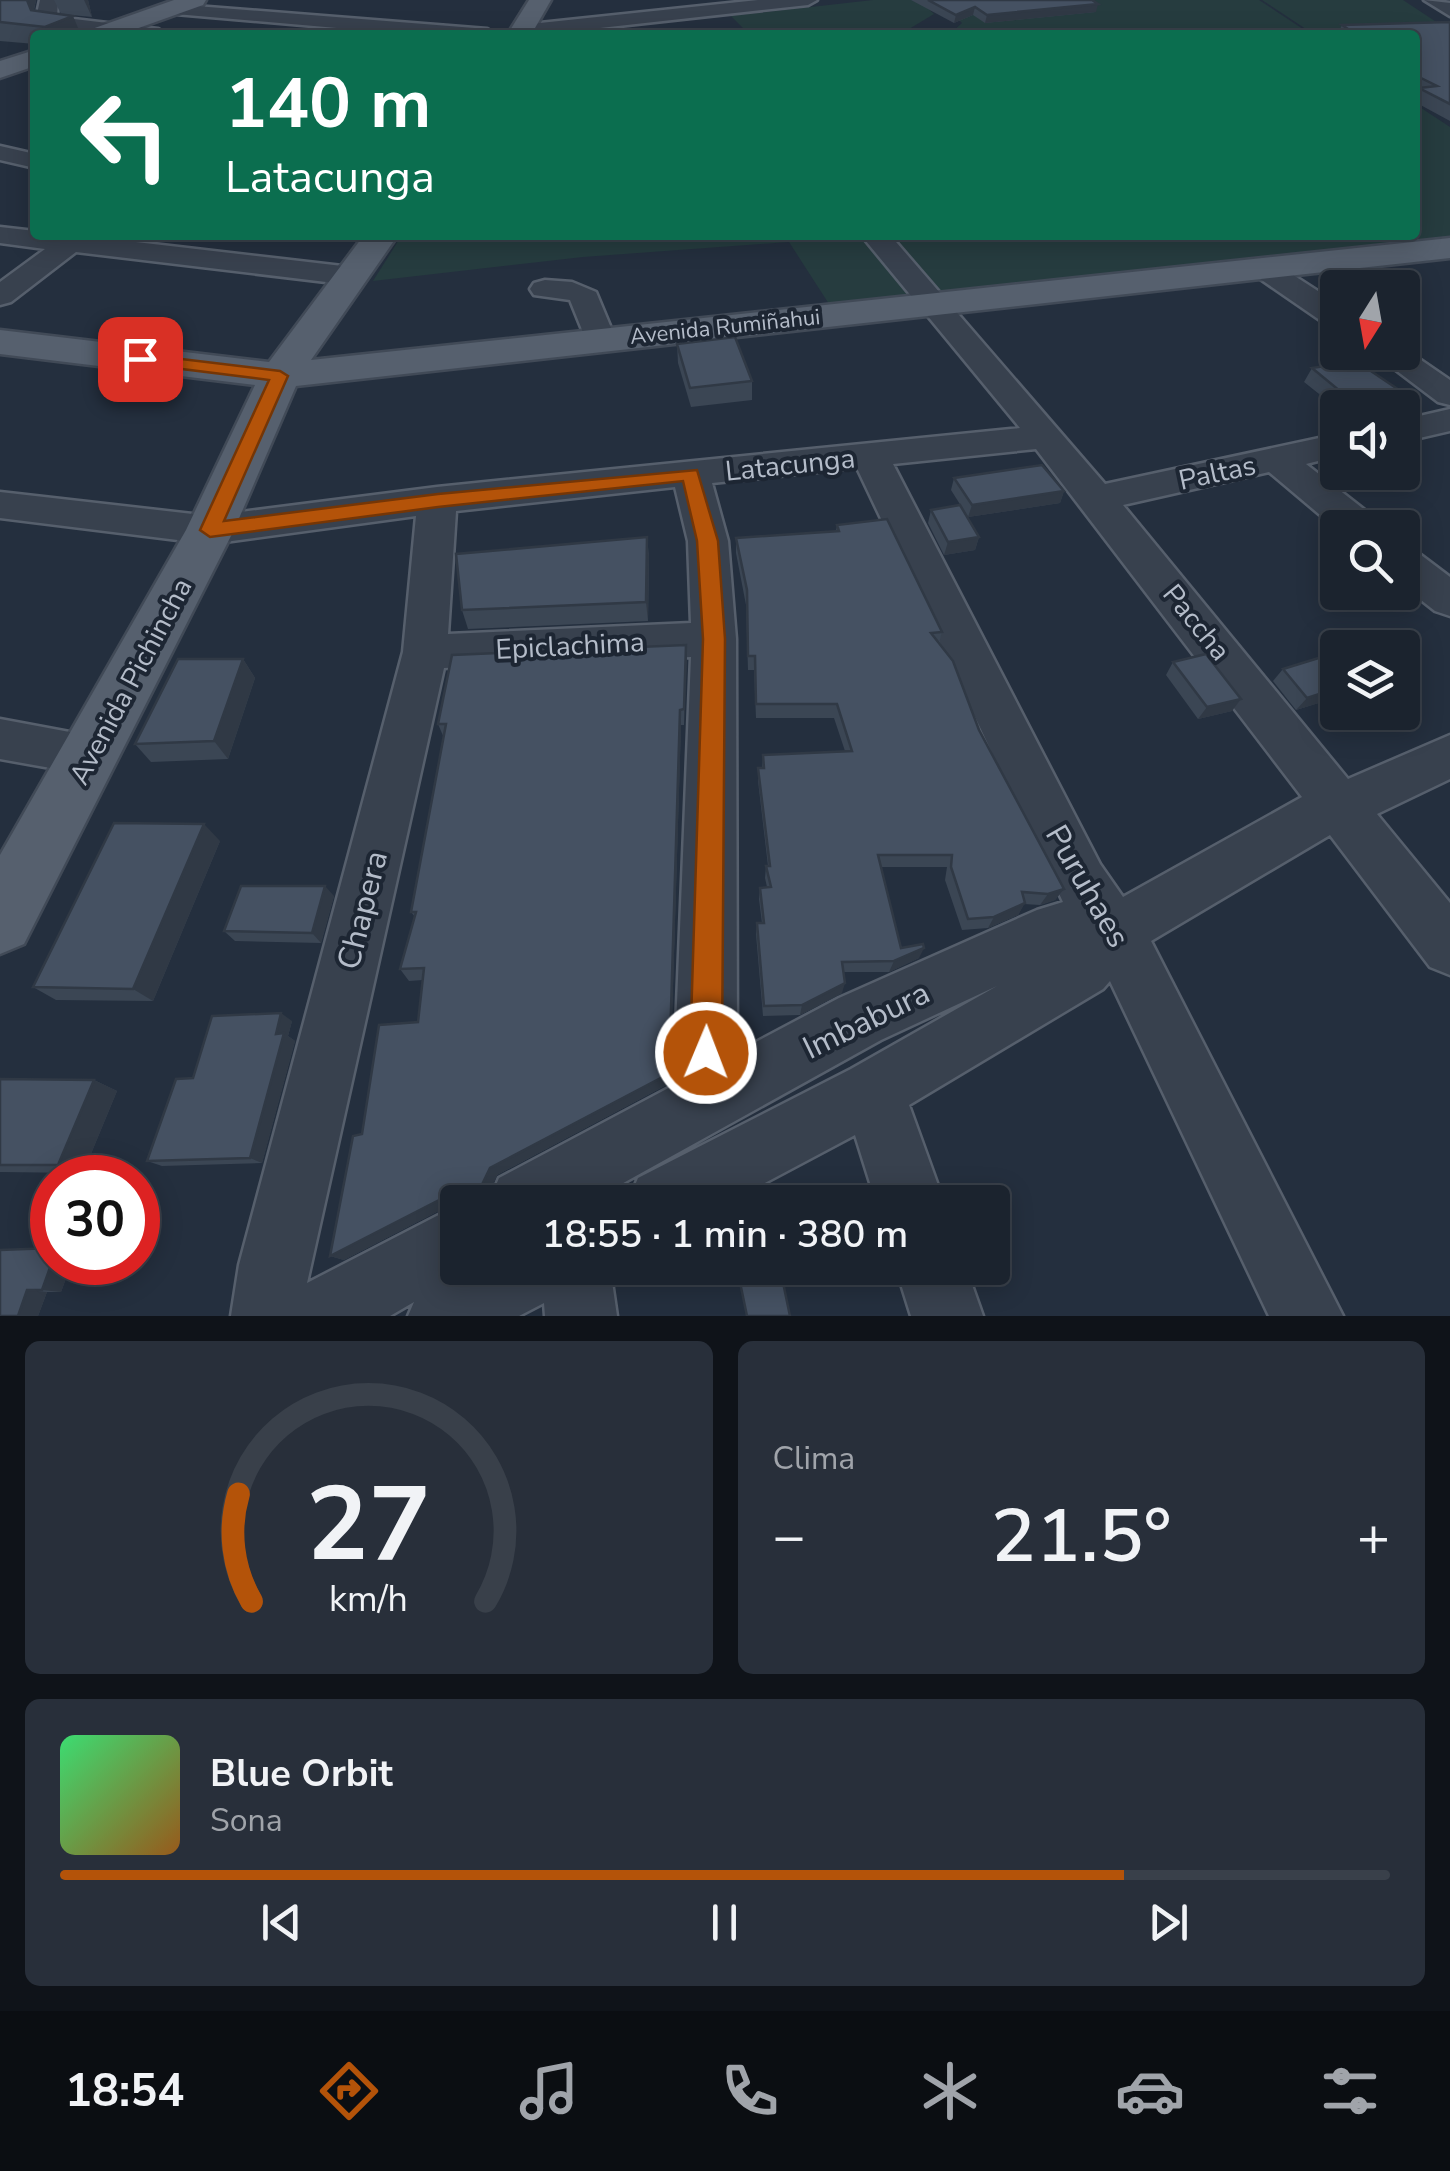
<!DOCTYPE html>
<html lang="es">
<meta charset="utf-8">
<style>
:root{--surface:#1b232e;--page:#282f3a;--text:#f1f3f6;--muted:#a0a4aa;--line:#39404a;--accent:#b45309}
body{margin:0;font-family:"Nunito Sans",sans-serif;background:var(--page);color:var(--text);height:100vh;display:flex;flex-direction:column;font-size:38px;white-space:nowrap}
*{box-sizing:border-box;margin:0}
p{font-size:32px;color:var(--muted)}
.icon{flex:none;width:55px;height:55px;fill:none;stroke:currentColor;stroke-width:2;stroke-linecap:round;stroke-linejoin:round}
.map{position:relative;height:1316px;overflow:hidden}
.panel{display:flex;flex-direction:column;gap:25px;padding:25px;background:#0f1319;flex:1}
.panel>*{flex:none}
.top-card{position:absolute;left:30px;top:30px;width:1390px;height:210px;border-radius:10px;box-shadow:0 5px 25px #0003,0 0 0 2px var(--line);background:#0b6e4f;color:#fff;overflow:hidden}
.needle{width:65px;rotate:191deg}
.buttons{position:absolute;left:1320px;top:270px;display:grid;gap:20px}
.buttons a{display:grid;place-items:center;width:100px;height:100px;border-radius:10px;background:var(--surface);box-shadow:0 5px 25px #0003,0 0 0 2px var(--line);font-size:50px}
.speed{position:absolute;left:30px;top:1155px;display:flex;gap:20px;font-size:50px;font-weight:700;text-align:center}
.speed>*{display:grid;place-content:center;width:130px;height:130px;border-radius:50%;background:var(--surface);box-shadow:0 5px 25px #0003,0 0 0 2px var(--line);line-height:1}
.speed .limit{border:15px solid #d22;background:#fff;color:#111}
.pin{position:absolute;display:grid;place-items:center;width:85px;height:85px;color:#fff;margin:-42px;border-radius:20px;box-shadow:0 5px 15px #0006}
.me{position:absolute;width:110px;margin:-55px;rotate:1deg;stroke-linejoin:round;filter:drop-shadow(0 0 8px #0008)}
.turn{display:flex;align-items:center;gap:35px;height:210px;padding:0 30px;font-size:45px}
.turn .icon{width:130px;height:130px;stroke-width:2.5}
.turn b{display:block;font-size:70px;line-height:85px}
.big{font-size:75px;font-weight:600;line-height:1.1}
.panel .widget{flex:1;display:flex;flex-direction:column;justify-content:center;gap:15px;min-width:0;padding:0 35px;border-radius:15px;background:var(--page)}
.panel .dial{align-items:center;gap:0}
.dial svg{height:260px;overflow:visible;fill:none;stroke:var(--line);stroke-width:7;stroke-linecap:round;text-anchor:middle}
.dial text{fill:var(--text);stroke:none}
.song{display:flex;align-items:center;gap:30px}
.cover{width:120px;height:120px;border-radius:15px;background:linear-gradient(135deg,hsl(140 70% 55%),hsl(30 70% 35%))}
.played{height:10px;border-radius:5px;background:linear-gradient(90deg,var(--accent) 80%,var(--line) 80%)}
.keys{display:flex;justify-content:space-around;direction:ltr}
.heat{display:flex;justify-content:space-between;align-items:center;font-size:55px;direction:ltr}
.panel .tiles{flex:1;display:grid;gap:25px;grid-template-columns:1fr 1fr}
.widget:last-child{grid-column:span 2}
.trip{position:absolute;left:440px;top:1185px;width:570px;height:100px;border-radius:10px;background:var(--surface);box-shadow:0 5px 25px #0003,0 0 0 2px var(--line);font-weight:600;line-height:100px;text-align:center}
.menu{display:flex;height:160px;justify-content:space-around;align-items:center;background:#0b0e12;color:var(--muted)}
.menu .icon{width:70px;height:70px}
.menu .current{color:var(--accent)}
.menu b{font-size:45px;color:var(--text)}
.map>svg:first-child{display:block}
</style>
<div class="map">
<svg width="1450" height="1316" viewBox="0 0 1450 1316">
<rect width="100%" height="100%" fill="#242f3e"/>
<!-- green -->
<g fill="#263c3f">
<polygon points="873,0 919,0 934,14 899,35 750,35 731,16"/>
<polygon points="939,0 1259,0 1312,35 949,35 962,23"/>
<polygon points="1262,0 1403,0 1450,31 1315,35"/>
<polygon points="1415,104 1450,127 1450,239 829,304 789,242 583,257 373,281 402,235 1415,235"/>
</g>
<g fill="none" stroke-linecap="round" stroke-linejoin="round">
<!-- minor casing -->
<g stroke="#565f6c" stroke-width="5">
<g id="minor">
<polygon points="40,0 58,0 57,17 158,29 168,35 111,35 44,26 37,14"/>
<polygon points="758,0 817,0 808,5 537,35 514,35 511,31 521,25"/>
<polygon points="1424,0 1450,3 1450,16"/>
<polygon points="170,4 487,29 497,35 417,35 164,13 161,9"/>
<polygon points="0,146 35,154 35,168 0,160"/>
<polygon points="0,227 35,231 35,235 95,235 93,237 351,267 361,270 366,276 361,282 351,285 76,252 11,302 0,305 0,282 45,249 0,243"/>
<path d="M861,235H890L1105,484L1338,434V456L1306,464L1375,518L1381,528L1338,530L1269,472L1123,505L1348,779L1450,735V779L1377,814L1450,903V975L1430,967L1330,835L1151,941L1343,1316H1269L1110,981L1103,989L909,1105L944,1202H876L855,1135L729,1202H628L638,1178L851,1069L997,986L881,1040L589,1202H489L499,1178L678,1083L675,1053L691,657L444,668L307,1283L458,1205V1268H610L617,1316H545L544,1303L519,1316H408L414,1302L390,1316H231L239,1265L403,652L416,516L210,544L0,518V492L210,516L437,487L1020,428ZM1036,449L1302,797L1123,897L1100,864L893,464ZM857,468L1063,902L1037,910L839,998L737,1052L736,639L728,541L712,483ZM675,487L688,541L691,623L448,634L456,511Z"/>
<polygon points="1263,259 1273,262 1338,304 1338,327 1327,325 1253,274 1249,268 1253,262"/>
<polygon points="545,280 572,282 596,292 616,340 611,347 589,347 570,300 534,295 530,289 534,283"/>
<polygon points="1402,347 1450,380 1450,405 1438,402 1372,352 1402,352"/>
<polygon points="1450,409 1450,431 1402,442 1402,420"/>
<polygon points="1402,548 1417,552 1450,577 1450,616 1435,611 1402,585"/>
<polygon points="0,719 107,739 114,754 107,769 90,775 0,759"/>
<polygon points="896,1268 966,1268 983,1316 911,1316"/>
</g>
</g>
<!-- major casing -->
<g stroke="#414a57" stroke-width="5">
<g id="major">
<polygon points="174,0 206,0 203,5 119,35 85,35 89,30"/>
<polygon points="529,0 551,0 531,35 507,35"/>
<polygon points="35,50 35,66 0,78 0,61"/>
<polygon points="364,235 398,235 311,360 1450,238 1450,258 296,386 234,530 24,944 0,954 0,855 186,530 255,385 0,354 0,330 269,362"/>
</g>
</g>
<!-- minor -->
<use href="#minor" fill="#38414e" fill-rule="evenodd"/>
<!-- major -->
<use href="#major" fill="#56606e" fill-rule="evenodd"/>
</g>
<!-- wall -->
<g fill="#3b4654">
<polygon points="0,0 36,0 34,10 81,35 35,35 35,44 0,41"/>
<polygon points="54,0 88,0 92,17 61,14"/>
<polygon points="911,0 1092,0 1096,12 985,23 973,15 954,23"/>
<polygon points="1450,22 1450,121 1415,102 1417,92 1415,91 1415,35 1337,35 1342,25"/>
<polygon points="677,344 752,381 752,400 691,407 678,363"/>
<polygon points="1312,368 1390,403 1372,408 1338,408 1338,409 1304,382"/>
<polygon points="954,478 1064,491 1060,503 968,517 951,490"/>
<polygon points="931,510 979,537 975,550 944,555 928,523"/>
<polygon points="837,525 942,632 939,643 979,730 1064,889 1055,900 1040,905 1024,904 1018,915 988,928 962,930 945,880 947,867 881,867 901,948 919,958 889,972 843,972 842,993 800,1015 763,1016 756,934 757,923 762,923 759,899 760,888 767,887 765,878 766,866 768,866 758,781 758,768 762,768 763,755 845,751 834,718 756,718 754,670 748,670 746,605 736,553 736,538 836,531"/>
<polygon points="647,537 649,557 648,621 468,629 462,610"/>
<polygon points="686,645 684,725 681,725 671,1053 674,1081 497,1175 486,1199 475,1202 458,1202 458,1205 454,1203 344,1260 330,1256 362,1134 418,1022 423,980 409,981 400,969 415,917 411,912 444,738 438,724"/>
<polygon points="243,659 255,678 228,759 151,762 135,744"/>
<polygon points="1173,662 1232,711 1198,719 1166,675"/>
<polygon points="1283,669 1338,697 1296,710 1273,681"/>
<polygon points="220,841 153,1001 56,1000 33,987"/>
<polygon points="334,896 321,943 235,941 224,931"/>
<polygon points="292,1021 288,1036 295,1041 262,1163 162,1166 147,1161 193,1078"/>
<polygon points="0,1079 94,1080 117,1091 83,1173 0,1172"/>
<polygon points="52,1262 72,1262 61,1292 47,1292 38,1316 0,1316"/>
</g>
<!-- shaded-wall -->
<g fill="#303945">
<polygon points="27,0 36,0 33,13"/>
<polygon points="84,0 88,0 92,17"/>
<polygon points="1098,4 1096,12 985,23 987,15"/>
<polygon points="975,7 973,15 954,23 956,15"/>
<polygon points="73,16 81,35 49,35 45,27"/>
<polygon points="1399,390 1390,403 1372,408 1348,408 1352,401"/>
<polygon points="1064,491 1060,503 968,517 972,505"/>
<polygon points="647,537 649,557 648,621 646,602"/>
<polygon points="979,537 975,550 944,555 948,542"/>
<polygon points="686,645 687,661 684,725 684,709"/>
<polygon points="243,659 255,678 228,759 214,741"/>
<polygon points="1338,688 1338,697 1296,710 1307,698"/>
<polygon points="1241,699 1232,711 1198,719 1207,707"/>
<polygon points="680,710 681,725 671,1053 674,1081 497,1175 486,1199 475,1202 458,1202 458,1205 454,1203 344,1260 330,1256 490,1168"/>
<polygon points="204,824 220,841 153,1001 133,989"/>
<polygon points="325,886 334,896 321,943 312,933"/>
<polygon points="1064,889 1055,900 1040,905 1048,894"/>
<polygon points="1025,903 1018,915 988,928 994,917"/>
<polygon points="924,948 919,958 889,972 894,961"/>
<polygon points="845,983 842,993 800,1015 802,1005"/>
<polygon points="281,1013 292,1021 288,1036 295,1041 262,1163 250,1158"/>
<polygon points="94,1080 117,1091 83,1173 58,1165"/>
<polygon points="52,1262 72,1262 61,1292 42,1290"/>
<polygon points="27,1290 47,1292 38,1316 18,1316"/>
</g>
<!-- building -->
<g fill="#455162" stroke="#303945" stroke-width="2.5">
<polygon points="0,0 27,0 31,10 73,16 45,27 0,22"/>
<polygon points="928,0 1092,0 1098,4 987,15 975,7 956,15"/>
<polygon points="1450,22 1450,104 1419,88 1437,86 1415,75 1415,35 1357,35 1342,25"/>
<polygon points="735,337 752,381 690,388 677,344"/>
<polygon points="1356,361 1399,390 1352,401 1312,368"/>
<polygon points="1042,465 1064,491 972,505 954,478"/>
<polygon points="960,505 979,537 948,542 931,510"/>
<polygon points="887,519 942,632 931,633 953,661 979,730 1064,889 1048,894 1022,892 1025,903 994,917 968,919 951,867 952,855 878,855 901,948 923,944 924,948 894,961 842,962 845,983 802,1005 764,1006 757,923 764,923 760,888 771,887 766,866 770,866 758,768 764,768 763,755 852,751 837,704 756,704 755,656 748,656 747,590 736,538 839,531 837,525"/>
<polygon points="647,537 646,602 462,610 456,554"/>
<polygon points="686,645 684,709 680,710 670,1043 672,1072 490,1168 478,1193 453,1202 447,1196 330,1256 353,1136 362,1134 379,1025 418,1022 424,968 400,969 416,912 411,912 446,724 438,724 452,655"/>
<polygon points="1338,652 1338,688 1307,698 1283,669"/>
<polygon points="1206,654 1241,699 1207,707 1173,662"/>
<polygon points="178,659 243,659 214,741 135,744"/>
<polygon points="114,823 204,824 133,989 33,987"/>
<polygon points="241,886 325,886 312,933 224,931"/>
<polygon points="281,1013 276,1034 284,1033 250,1158 147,1161 176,1079 193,1078 212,1016"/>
<polygon points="0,1079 94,1080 58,1165 0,1165"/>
<polygon points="52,1248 52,1262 42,1290 27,1290 18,1316 0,1316 0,1250"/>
<polygon points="737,1268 780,1268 790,1316 747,1316"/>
</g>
<!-- route -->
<polygon fill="#b45309" stroke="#753606" stroke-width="2.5" points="140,354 280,371 288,376 224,521 438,494 697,470 718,541 725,639 722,1053 717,1064 706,1069 695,1064 690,1053 703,639 697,541 683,481 438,507 210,537 200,530 269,380 134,363 132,359"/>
<g text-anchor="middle" stroke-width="8" stroke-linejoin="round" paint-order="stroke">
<!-- far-street labels -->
<g font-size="22" fill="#b4bcc9" stroke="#1d2633">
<text transform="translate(725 326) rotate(-6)" y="8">Avenida Rumiñahui</text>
</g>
<!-- street labels -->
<g font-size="28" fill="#b4bcc9" stroke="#1d2633">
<text transform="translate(790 464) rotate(-6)" y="10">Latacunga</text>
<text transform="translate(1217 472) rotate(-12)" y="10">Paltas</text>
<text transform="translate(1197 622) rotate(51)" y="10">Paccha</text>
<text transform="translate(570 645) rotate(-3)" y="10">Epiclachima</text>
<text transform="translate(130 681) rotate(-62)" y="10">Avenida Pichincha</text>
</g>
<!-- near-street labels -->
<g font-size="32" fill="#b4bcc9" stroke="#1d2633">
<text transform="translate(1088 886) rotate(60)" y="11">Puruhaes</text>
<text transform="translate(362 910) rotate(-76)" y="11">Chapera</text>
<text transform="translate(866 1020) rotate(-26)" y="11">Imbabura</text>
</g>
</g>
</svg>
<div class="buttons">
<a><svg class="needle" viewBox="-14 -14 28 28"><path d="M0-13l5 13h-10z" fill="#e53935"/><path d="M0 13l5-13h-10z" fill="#a0a4aa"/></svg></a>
<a><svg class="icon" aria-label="sound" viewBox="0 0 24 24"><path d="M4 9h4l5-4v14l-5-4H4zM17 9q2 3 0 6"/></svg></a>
<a><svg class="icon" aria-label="search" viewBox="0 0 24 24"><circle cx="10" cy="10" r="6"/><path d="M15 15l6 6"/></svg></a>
<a><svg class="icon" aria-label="layers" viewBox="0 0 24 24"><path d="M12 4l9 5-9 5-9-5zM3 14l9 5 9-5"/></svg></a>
</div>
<div class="speed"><div class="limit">30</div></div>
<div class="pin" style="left:140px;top:359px;background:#d93025"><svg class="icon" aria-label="arrive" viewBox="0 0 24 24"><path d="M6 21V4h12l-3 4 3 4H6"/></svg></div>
<svg class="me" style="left:706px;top:1053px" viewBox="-20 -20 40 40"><circle r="17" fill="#b45309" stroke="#fff" stroke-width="3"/><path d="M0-11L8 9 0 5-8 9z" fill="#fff"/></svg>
<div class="trip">18:55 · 1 min · 380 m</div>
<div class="top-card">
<div class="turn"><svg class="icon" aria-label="left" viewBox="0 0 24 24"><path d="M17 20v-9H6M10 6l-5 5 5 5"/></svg><div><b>140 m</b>Latacunga</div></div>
</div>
</div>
<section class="panel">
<div class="tiles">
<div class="widget dial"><svg viewBox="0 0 100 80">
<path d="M14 69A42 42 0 1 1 86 69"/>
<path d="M14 69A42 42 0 0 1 10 36" stroke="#b45309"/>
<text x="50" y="56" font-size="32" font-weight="700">27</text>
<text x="50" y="72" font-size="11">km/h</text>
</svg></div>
<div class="widget"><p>Clima</p>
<div class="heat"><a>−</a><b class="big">21.5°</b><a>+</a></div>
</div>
<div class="widget">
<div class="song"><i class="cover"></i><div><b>Blue Orbit</b><p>Sona</p></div></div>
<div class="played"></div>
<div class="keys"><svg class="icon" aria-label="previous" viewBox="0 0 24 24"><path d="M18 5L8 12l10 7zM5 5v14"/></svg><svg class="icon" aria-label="pause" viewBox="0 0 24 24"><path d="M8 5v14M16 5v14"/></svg><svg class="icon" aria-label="next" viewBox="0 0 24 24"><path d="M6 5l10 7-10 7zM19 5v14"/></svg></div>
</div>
</div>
</section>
<nav class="menu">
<b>18:54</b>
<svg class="icon current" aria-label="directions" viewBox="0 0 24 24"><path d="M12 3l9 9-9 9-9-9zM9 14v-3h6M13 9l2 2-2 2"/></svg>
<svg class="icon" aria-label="music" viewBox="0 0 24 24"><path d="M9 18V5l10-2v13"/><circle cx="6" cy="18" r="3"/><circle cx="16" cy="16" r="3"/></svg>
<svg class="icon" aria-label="phone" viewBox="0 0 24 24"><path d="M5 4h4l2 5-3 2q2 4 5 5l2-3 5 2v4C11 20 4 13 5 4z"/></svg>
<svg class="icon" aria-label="climate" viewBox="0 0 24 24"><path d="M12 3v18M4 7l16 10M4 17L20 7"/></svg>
<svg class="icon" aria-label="car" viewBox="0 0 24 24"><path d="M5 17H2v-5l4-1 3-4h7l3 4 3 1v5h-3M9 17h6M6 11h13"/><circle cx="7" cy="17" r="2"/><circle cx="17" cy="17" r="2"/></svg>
<svg class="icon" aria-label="filters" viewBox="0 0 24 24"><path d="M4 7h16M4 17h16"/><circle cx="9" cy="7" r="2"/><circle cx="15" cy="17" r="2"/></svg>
</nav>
